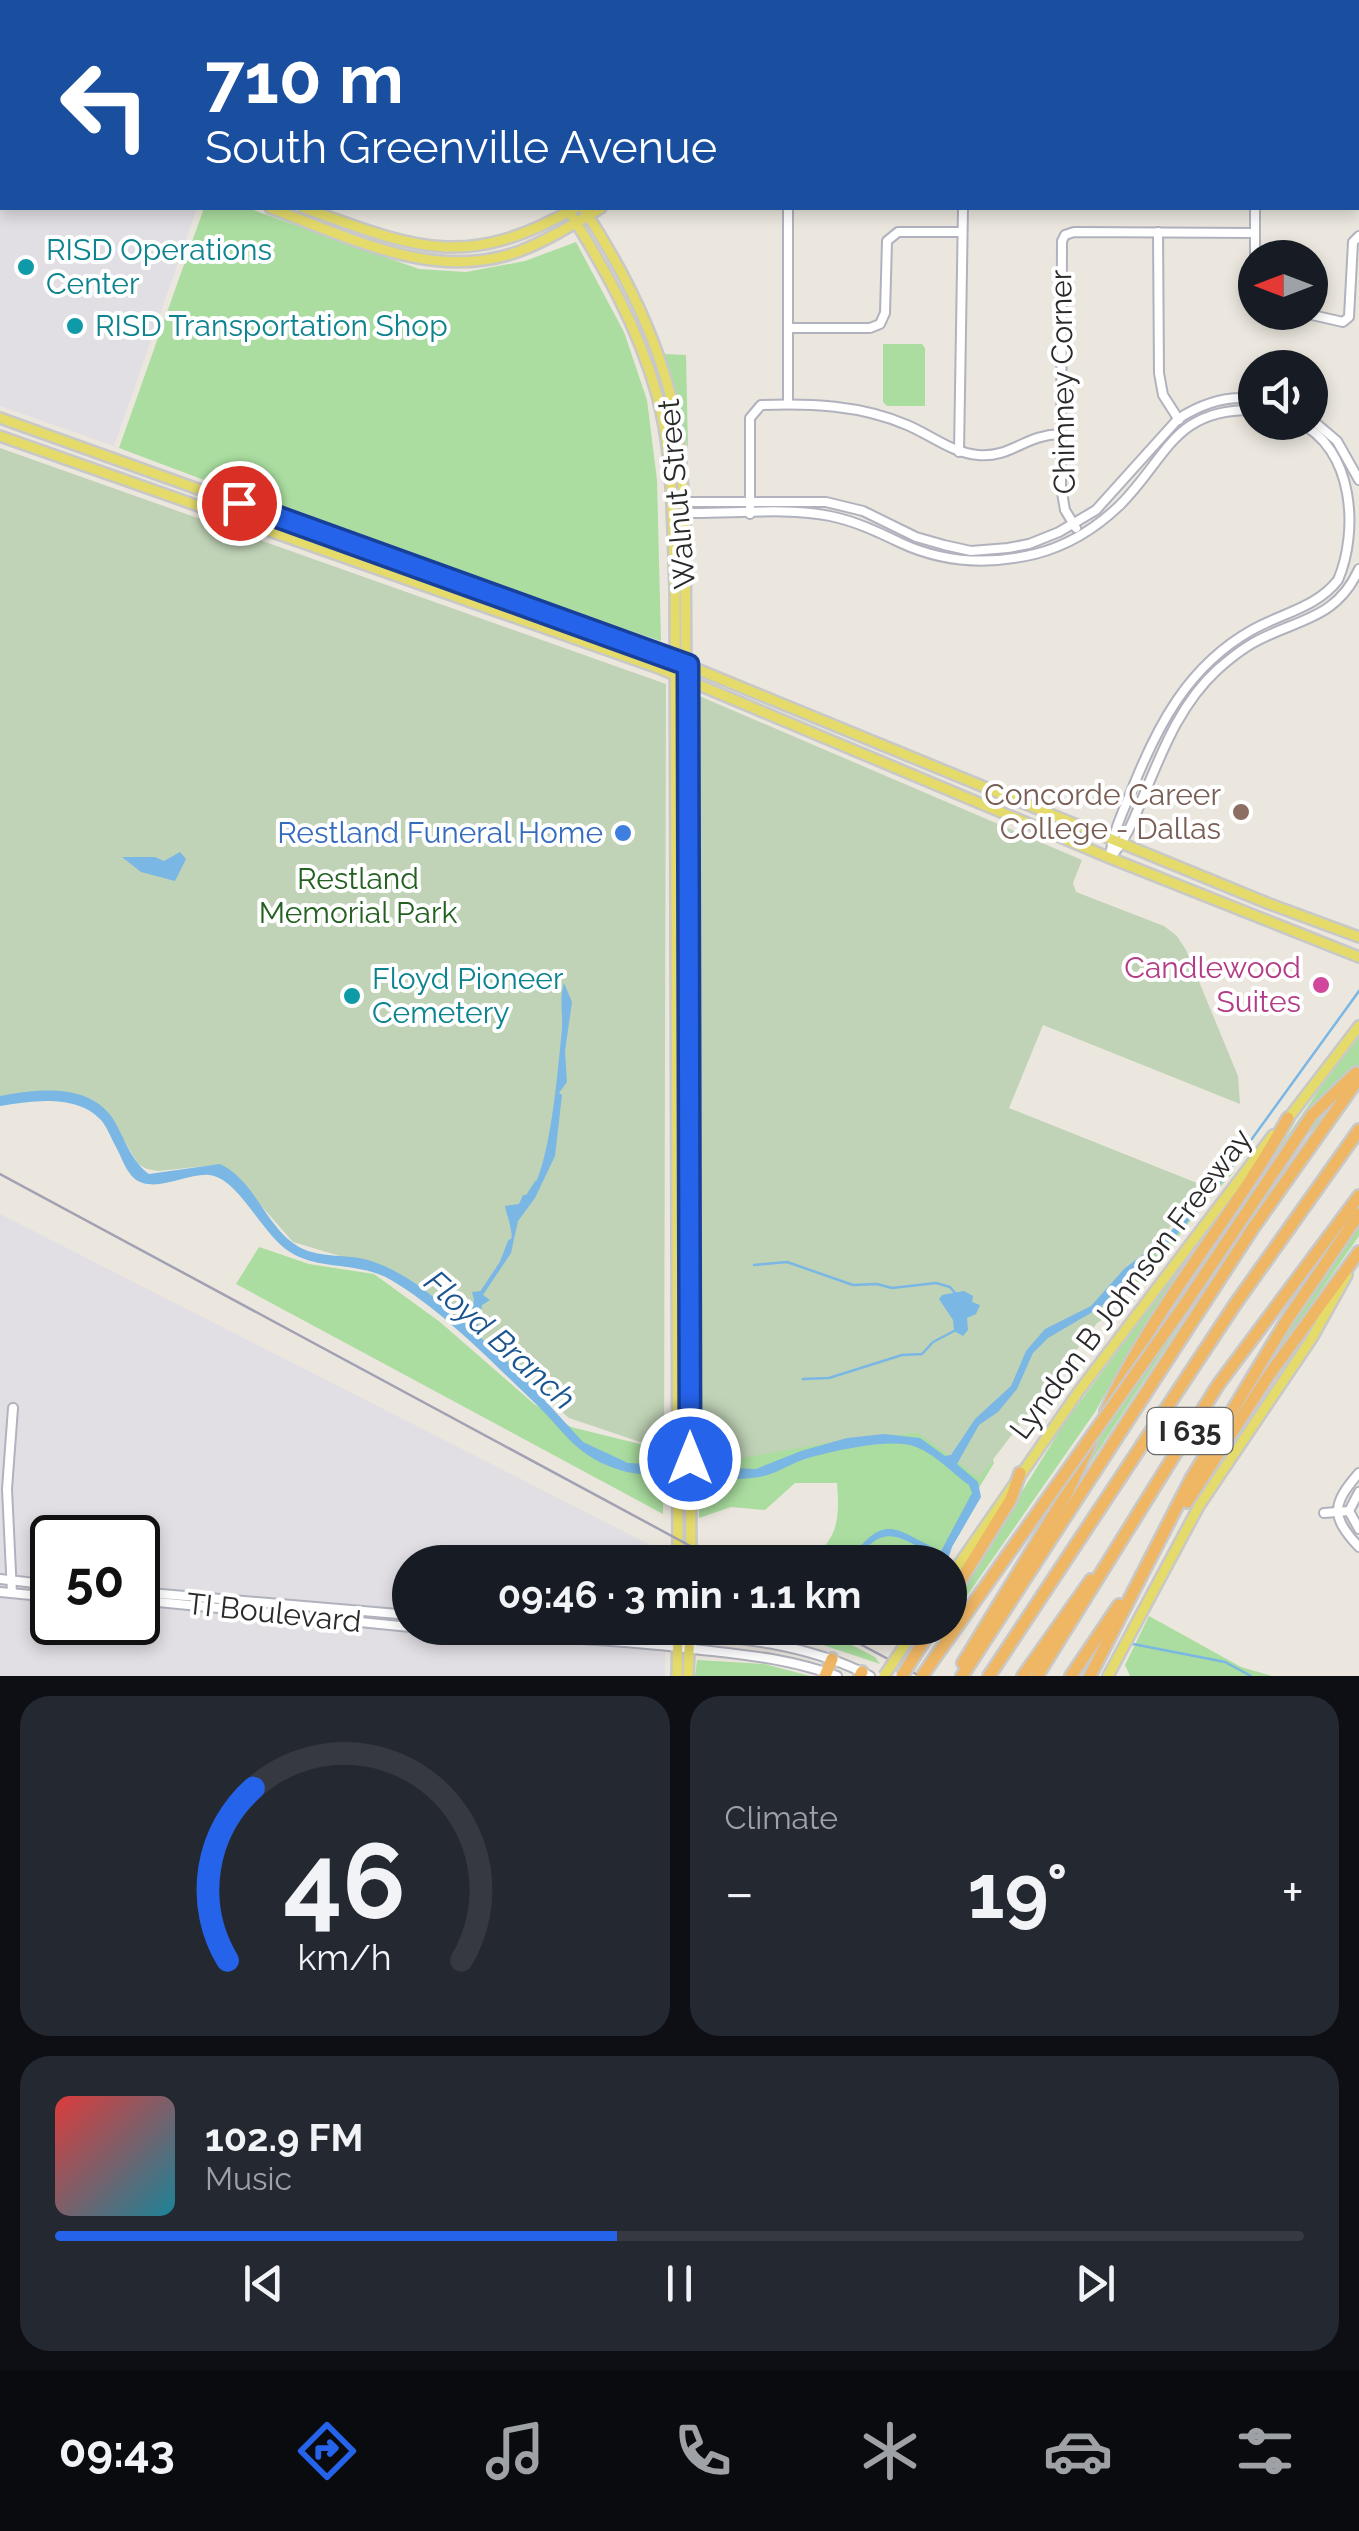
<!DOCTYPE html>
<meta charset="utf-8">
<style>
:root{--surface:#171b24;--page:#242831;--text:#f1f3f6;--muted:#9ea1a6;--line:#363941;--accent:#2563eb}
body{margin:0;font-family:Raleway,sans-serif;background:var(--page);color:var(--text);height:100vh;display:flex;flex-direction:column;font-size:38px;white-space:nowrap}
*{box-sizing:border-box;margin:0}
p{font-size:32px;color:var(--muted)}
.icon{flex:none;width:55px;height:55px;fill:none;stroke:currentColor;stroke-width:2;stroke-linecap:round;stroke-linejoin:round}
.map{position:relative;height:1676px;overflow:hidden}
.drawer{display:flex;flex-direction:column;gap:20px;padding:20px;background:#0d0f14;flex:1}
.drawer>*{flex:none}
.guide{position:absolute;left:0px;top:0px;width:1360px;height:210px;box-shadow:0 5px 15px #0003;background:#1a4fa0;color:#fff;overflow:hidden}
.needle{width:65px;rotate:270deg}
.tools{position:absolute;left:1238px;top:240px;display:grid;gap:20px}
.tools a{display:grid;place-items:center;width:90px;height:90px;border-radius:50%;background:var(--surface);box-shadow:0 5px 15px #0003;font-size:50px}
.speed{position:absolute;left:30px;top:1515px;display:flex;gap:20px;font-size:50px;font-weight:700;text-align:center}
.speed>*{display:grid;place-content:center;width:130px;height:130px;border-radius:50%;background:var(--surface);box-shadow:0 5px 15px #0003;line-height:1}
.speed .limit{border:5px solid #111;border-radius:15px;background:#fff;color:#111}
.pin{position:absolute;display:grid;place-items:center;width:85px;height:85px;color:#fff;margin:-42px;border:5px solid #fff;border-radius:50%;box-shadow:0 2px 10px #0007}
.me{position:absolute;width:110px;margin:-55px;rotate:0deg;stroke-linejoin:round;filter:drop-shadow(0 0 8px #0008)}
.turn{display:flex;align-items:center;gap:35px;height:210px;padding:0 40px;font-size:45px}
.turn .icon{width:130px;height:130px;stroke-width:2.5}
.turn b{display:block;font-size:70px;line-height:85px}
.big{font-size:75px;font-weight:700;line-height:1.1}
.drawer .card{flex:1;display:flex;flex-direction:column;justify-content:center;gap:15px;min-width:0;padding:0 35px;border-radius:30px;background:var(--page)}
.drawer .dial{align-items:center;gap:0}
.dial svg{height:260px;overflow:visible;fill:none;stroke:var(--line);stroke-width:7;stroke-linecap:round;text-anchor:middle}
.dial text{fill:var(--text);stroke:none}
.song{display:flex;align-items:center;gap:30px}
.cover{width:120px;height:120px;border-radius:15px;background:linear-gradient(135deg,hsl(0 70% 55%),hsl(190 70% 35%))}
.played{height:10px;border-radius:5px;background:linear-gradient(90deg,var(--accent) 45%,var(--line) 45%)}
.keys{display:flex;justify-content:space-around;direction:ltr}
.heat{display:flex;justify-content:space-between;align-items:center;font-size:55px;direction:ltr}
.drawer .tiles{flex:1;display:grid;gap:20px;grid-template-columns:1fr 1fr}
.card:last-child{grid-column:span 2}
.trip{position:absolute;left:392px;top:1545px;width:575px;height:100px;border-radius:50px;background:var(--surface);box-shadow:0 5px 15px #0003;font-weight:700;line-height:100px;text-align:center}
.tab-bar{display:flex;height:160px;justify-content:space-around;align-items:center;background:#090b0e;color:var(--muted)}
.tab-bar .icon{width:70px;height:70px}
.tab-bar .on{color:var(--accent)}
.tab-bar b{font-size:45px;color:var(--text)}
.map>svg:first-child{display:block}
</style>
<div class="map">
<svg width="1359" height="1676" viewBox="0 0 1359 1676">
<rect width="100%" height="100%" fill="#ebe7de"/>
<!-- industrial -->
<g fill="#e1dee4" fill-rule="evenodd">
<polygon points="0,129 2,208 197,208 114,446 0,406"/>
<path d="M0,1214L666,1553V1562H410V1628H665V1676H0ZM52,1538H138V1622H52Z"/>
</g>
<!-- green -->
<g fill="#aadd9f">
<polygon points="839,0 1154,0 837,2"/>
<polygon points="204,208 248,208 419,269 466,272 525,261 576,242 624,332 647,400 657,480 661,641 414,559 119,448"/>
<polygon points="883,344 922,344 925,348 925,406 887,406 883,402"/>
<polygon points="663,354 686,355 688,449"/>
<polygon points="1359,1037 1359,1082 1299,1144 1239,1216 1236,1211 1323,1084"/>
<path d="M1227,1168L1234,1172L1196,1213L1145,1281L1123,1284L1111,1304L1110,1315L1082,1332L987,1442L994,1463L934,1562H807C838,1540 840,1520 837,1483H795L765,1510L731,1507L699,1518V1432L721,1435L1138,1255L1182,1223L1195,1202Z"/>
<polygon points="1359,1192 1359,1236 1245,1399 1323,1249"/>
<polygon points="1217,1218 1131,1348 1095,1412 950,1620 950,1608 1065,1422"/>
<polygon points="259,1247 309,1264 374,1274 440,1322 534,1404 571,1427 664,1450 663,1514 236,1284"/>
<polygon points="1190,1310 1079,1480 1100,1437"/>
<polygon points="1149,1616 1241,1667 1272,1676 1130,1676 1125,1665"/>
<polygon points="772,1628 819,1628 875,1657 880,1664"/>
<polygon points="697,1660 764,1664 810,1676 695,1676"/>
</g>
<!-- cemetery -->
<g fill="#c0d3b6">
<polygon points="0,448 666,684 664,1450 569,1418 421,1289 387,1270 293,1242 235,1176 216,1165 158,1171 147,1169 138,1164 108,1113 67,1094 0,1096"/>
<polygon points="697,695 1082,860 1073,883 1076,892 1164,926 1177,936 1186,950 1238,1076 1240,1104 1043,1025 1009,1108 1202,1185 979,1478 918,1433 845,1440 702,1465"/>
</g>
<!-- water -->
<g fill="#7ab7e4">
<polygon points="180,852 186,859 175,881 141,872 122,857 155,857 164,861"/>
<path d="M564,983L572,1002L565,1051L567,1082L559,1093L562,1095L555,1156L535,1198L518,1221L511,1253L483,1295L490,1300L482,1305L477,1330L481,1338L518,1371L583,1442L628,1463L756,1469L801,1451L847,1438L884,1434L920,1438L945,1456L951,1455L975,1419L1011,1386L1026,1351L1045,1329L1091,1306L1124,1269L1167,1236L1207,1187L1223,1175L1226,1177L1172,1240L1129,1274L1101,1307L1048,1338L1033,1353L1017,1389L998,1412L979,1425L957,1464L978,1482L981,1497L952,1547L947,1562C907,1546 889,1513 855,1562H848C886,1510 894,1530 941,1551L972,1493L969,1485C952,1473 933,1452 913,1446C889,1438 833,1451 808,1458C791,1463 777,1474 759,1477C731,1482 651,1478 623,1471C576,1457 567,1434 535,1403C492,1362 442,1310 391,1280C359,1261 319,1271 290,1252C261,1234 239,1178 209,1175C187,1173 155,1194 135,1179C126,1172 121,1156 116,1147C111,1138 107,1127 101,1120C76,1093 31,1101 0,1106V1096C37,1089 92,1082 115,1122C125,1140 132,1162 149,1174L220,1164C256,1181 265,1227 299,1247C320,1259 351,1253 374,1262C411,1275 440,1302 469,1327L474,1300L472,1292L482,1291C496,1275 499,1264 506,1246C510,1233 513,1245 511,1230C510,1222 506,1213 505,1206L519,1204L523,1195H529C551,1167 558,1066 562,1029C563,1013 559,998 564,983Z"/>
<polygon points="964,1291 973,1296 972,1302 980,1305 976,1314 967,1318 968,1330 963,1336 954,1331 953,1320 939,1299 942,1295"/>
</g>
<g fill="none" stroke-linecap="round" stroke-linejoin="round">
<!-- stream -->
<g stroke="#7ab7e4" stroke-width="2.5">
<polyline points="1225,1176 1359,991"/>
<polyline points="527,1196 536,1182"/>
<polyline points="754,1265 787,1262 853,1285 877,1284 892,1288 936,1283 950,1287 955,1293"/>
<polyline points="480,1294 506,1255"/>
<polyline points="803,1379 829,1378 902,1355 922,1354 933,1342 954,1331"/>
<polyline points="1133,1644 1225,1662 1251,1676"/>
</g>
<!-- minor casing -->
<g stroke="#b1b2bd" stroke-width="12">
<g id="minor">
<polyline points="630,0 633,2"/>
<polyline points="945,0 945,2"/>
<polyline points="181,2 181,0"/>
<polyline points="279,2 279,0"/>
<polyline points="908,2 912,0"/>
<polyline points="927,2 931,0"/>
<polyline points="1281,2 1281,0"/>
<polyline points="1292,2 1292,0"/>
<polyline points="788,208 788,404"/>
<polyline points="1255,208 1255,294"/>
<polyline points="1158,232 1159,373 1163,395 1179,420"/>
<polyline points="1299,312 1343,322 1349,317 1353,242 1359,236"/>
<polyline points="789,328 870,328 880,324 885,313 887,241 898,232 962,232"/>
<polyline points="1310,418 1337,441 1359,480"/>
<polyline points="959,452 963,208"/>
<path d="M684,502H826L863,511L916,537L944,545L971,551L1008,548L1029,544L1059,532L1096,510L1178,419C1201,404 1227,395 1255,399"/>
<path d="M685,513C730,514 787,507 830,516C855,521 878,532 901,543C944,563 989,565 1035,554C1067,546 1095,529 1120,505C1168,457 1173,408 1255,410"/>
<path d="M750,514V418L761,405C809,403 861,405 907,425C931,435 952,453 978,455C1011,458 1025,435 1060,434"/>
<polyline points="1076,528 1065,510 1061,487 1062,241 1065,235 1074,232 1255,233"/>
<path d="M1110,858C1112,834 1122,814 1131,792C1157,726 1188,666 1252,630C1282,613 1316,608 1338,580C1359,531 1354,448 1298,422"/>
<path d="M1110,858C1126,840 1134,819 1143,797C1162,752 1180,704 1217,670C1226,662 1237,653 1248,646C1291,619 1335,623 1359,569"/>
<path d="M1359,1473C1332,1504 1330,1516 1359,1547"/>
<polyline points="1359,1492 1349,1511 1359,1529"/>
<polyline points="1324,1513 1349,1511"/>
<polyline points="0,1579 52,1585"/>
<polyline points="0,1592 52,1597"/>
<polyline points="138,1592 410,1615"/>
<polyline points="12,1593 7,1489 13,1408"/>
<polyline points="138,1600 410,1627"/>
<path d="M417,1628C510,1637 602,1637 694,1649C745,1655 787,1658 837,1676"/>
<path d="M626,1628C708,1636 795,1637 870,1676"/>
</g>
</g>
<!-- major casing -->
<g stroke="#c8c8c8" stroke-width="14">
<g id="major">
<polyline points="442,0 443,2"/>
<polyline points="456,0 457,2"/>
<polyline points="0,99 2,103"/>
<polyline points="1358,156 1359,156"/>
<polyline points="1358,172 1359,172"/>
<path d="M270,208C350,237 434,283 520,251C549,240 575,223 601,208"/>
<path d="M304,208C415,248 465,271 575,208"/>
<path d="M567,208C604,267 638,327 657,395C674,456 672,524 675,587L678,1562"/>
<path d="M583,208C620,264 651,324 669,390C680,429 681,472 685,513L691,1562"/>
<polyline points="0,418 675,660 1267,903 1359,937"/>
<polyline points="0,436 661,669 1110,858 1359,957"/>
<polyline points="1287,1120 1359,1026"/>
<polyline points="950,1577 1079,1391 1273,1135"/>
<polyline points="677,1676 678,1628"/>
<polyline points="688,1676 690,1628"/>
<polyline points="1108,1676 1199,1506 1312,1338 1347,1275"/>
</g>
</g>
<!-- highway casing -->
<g stroke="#c8c8c8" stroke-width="16">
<g id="highway">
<polyline points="1185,1304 1312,1115 1356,1073"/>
<path d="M1106,1411C1154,1306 1232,1219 1288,1118"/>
<polyline points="1187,1502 1269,1375 1359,1252"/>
<polyline points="950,1598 1011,1499 1020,1473"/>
<polyline points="963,1663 1067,1493 1091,1442"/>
<polyline points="825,1676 832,1659"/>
<polyline points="860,1676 862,1672"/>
<polyline points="962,1676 1253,1228 1359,1078"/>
<polyline points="989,1676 1236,1303 1359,1130"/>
<polyline points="1023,1676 1091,1580"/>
<polyline points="1037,1676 1218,1385 1359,1196"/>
<polyline points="1071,1676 1119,1605"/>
<polyline points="1090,1676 1191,1479 1287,1320 1359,1214"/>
</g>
</g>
<!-- minor -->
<use href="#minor" stroke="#fff" stroke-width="8"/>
<!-- major -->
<use href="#major" stroke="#e4db6a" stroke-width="9"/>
<!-- highway -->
<use href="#highway" stroke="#efb764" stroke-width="11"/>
<!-- tram -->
<g stroke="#a1a1b3" stroke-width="2.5">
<polyline points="0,1174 720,1562"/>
<polyline points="830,1628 920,1676"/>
</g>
<!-- major-bridge casing -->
<g stroke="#c8c8c8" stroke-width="14" stroke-linecap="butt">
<polyline id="major-bridge" points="884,1676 916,1628"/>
</g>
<!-- highway-bridge casing -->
<g stroke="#c8c8c8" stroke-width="16" stroke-linecap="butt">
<g id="highway-bridge">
<polyline points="902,1676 932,1628"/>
<polyline points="922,1676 1185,1304"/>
</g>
</g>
<!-- major-bridge -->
<use href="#major-bridge" stroke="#e4db6a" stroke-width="9"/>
<!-- highway-bridge -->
<use href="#highway-bridge" stroke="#efb764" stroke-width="11"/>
</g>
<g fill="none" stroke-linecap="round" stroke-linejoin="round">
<!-- route casing -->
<g stroke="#184099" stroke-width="25">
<polyline id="route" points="239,503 688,665 690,1459"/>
</g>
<!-- route -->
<use href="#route" stroke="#2563eb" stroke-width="18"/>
</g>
<!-- markers -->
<g fill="#0f9aa8" stroke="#fff" stroke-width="4">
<circle cx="26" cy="267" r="10"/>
<circle cx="75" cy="326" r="10"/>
<circle cx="352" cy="996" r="10"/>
</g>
<circle fill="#8d6e63" stroke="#fff" stroke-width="4" cx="1241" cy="812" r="10"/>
<circle fill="#3f7fe0" stroke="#fff" stroke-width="4" cx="623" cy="833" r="10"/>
<circle fill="#d1479c" stroke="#fff" stroke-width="4" cx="1321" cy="985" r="10"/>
<g text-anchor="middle" stroke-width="8" stroke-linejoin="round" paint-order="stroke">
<!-- shield labels -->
<rect fill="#fff" stroke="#6a6a6a" stroke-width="2.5" x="1147.5" y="1408" width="85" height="46" rx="8"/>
<g font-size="28" font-weight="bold" fill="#2a2a2a">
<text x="1190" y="1441">I 635</text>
</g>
<!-- culture labels -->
<g font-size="30" fill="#0d838f" stroke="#fff" text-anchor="start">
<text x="46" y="260">RISD Operations<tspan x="46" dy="34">Center</tspan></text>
<text x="95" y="336">RISD Transportation Shop</text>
<text x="372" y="989">Floyd Pioneer<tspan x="372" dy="34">Cemetery</tspan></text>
</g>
<!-- street labels -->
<g font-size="30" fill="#2a2a2a" stroke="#fff">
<text transform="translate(1063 382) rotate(-91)" y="10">Chimney Corner</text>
<text transform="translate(677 494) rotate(-95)" y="10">Walnut Street</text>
<text transform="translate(1131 1284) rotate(-53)" y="10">Lyndon B Johnson Freeway</text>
<text transform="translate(274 1613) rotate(6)" y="10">TI Boulevard</text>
</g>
<!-- education labels -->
<g font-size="30" fill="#785e54" stroke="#fff" text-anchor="end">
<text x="1221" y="805">Concorde Career<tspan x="1221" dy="34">College - Dallas</tspan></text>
</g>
<!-- shop labels -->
<g font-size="30" fill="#366cbe" stroke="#fff" text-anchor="end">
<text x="603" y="843">Restland Funeral Home</text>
</g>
<!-- park labels -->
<g font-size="30" fill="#246121" stroke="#fff">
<text x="358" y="889">Restland<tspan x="358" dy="34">Memorial Park</tspan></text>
</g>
<!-- hotel labels -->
<g font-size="30" fill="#b23c85" stroke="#fff" text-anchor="end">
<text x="1301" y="978">Candlewood<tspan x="1301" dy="34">Suites</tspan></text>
</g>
<!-- water labels -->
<g font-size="32" font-style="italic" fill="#1a548f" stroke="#fff">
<text transform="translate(500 1340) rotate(42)" y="11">Floyd Branch</text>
</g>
</g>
</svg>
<div class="tools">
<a><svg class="needle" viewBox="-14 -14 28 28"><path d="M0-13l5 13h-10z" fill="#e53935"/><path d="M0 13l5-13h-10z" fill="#9ea1a6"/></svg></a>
<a><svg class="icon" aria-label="sound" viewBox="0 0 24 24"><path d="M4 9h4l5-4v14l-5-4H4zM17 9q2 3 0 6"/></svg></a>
</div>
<div class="speed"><div class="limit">50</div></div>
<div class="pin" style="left:239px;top:503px;background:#d93025"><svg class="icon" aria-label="arrive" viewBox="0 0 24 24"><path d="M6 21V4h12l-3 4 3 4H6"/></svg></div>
<svg class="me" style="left:690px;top:1459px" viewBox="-20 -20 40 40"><circle r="17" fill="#2563eb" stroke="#fff" stroke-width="3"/><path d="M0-11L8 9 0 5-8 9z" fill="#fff"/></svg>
<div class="trip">09:46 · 3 min · 1.1 km</div>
<div class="guide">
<div class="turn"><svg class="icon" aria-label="left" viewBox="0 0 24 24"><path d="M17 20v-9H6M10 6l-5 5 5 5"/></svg><div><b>710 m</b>South Greenville Avenue</div></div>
</div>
</div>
<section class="drawer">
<div class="tiles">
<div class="card dial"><svg viewBox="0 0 100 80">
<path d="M14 69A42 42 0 1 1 86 69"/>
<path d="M14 69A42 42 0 0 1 22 16" stroke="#2563eb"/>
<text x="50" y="56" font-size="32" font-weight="700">46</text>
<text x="50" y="72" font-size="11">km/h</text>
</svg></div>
<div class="card"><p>Climate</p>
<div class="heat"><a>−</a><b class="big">19°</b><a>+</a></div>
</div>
<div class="card">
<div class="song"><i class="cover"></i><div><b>102.9 FM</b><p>Music</p></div></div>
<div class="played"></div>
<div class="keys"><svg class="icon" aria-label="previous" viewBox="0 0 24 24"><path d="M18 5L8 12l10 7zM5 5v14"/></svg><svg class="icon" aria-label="pause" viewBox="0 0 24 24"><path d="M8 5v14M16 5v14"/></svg><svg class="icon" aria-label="next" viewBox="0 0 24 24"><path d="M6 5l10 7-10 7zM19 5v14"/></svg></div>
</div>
</div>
</section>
<nav class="tab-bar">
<b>09:43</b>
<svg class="icon on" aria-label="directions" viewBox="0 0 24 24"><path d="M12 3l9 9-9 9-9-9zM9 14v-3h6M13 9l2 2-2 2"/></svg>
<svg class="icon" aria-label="music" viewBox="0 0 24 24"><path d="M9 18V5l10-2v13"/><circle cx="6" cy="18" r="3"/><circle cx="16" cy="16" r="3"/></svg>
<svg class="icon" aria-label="phone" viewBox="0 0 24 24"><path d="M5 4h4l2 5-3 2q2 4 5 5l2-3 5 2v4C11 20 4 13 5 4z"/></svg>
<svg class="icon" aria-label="climate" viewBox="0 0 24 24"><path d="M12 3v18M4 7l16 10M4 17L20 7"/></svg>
<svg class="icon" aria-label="car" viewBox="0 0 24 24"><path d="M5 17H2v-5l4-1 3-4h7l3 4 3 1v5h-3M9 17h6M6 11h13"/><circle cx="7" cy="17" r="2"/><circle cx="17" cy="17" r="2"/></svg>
<svg class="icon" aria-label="filters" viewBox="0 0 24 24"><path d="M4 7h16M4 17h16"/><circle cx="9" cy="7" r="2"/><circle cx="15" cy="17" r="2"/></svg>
</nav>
